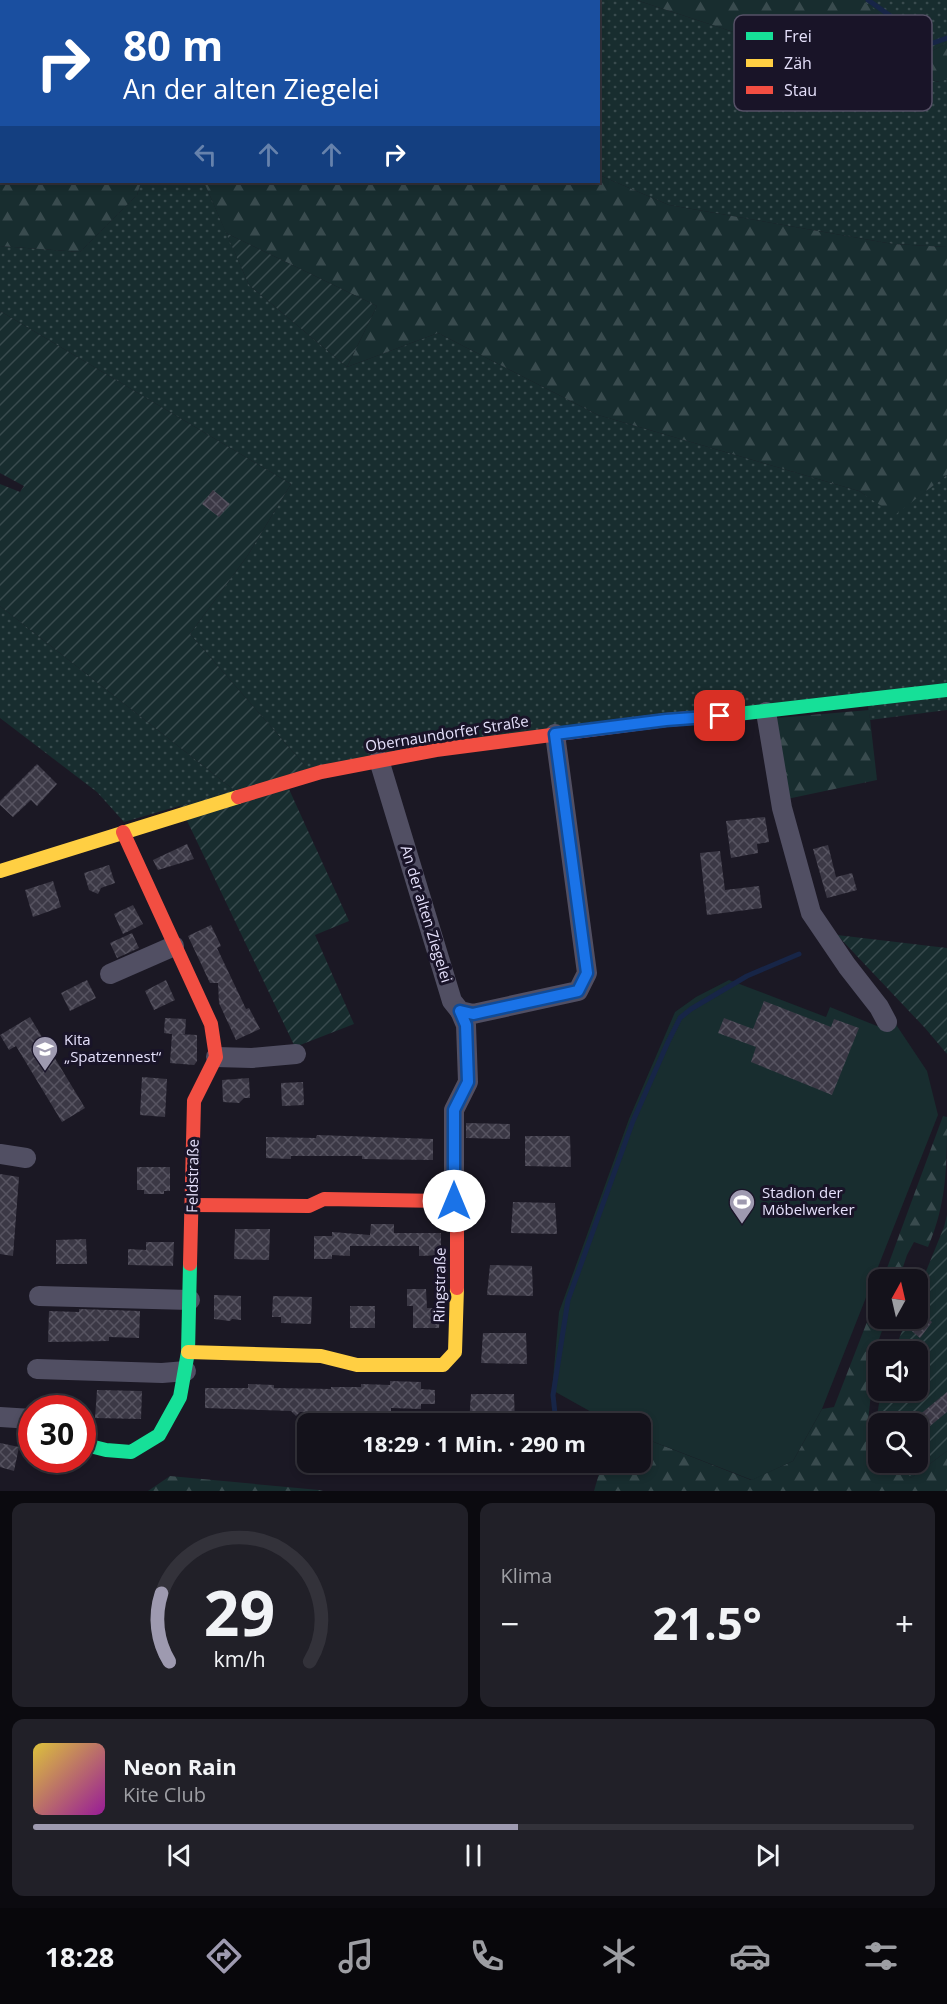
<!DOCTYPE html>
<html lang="de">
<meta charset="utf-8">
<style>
:root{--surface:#14121b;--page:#212028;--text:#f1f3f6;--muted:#9d9ea3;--line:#33323a;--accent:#9e9ab0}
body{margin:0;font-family:"Open Sans",sans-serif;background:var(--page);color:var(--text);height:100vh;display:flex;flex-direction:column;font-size:22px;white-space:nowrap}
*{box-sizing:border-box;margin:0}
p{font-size:20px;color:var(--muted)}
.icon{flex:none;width:33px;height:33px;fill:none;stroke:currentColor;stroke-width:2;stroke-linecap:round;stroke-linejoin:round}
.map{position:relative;height:1491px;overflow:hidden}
.drawer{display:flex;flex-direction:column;gap:12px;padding:12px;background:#0b0a0f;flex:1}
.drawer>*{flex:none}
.hud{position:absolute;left:0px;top:0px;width:600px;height:183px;box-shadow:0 3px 9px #0003,0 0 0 2px var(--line);background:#1a4fa0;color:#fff;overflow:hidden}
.needle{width:39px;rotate:8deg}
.tools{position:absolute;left:868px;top:1269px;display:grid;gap:12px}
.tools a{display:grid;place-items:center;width:60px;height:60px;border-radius:12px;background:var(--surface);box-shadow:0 3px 9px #0003,0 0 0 2px var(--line);font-size:30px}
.speed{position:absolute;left:18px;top:1395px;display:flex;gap:12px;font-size:30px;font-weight:700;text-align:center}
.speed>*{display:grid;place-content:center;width:78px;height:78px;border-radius:50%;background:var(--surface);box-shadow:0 3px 9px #0003,0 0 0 2px var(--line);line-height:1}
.speed .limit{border:9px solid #d22;background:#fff;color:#111}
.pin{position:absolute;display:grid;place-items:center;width:51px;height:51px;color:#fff;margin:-26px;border-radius:12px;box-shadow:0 3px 9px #0006}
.me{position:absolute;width:66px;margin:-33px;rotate:0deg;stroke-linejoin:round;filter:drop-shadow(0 0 4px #0008)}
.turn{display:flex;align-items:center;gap:21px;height:126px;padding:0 24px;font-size:27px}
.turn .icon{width:78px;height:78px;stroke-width:2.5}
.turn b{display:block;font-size:42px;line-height:51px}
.lanes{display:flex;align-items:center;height:57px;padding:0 24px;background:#0003;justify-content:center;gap:30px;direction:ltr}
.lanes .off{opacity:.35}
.big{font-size:45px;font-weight:700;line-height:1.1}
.drawer .card{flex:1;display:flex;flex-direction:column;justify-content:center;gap:9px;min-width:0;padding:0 21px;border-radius:12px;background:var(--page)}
.drawer .dial{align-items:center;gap:0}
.dial svg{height:156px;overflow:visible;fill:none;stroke:var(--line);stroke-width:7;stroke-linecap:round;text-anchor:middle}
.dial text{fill:var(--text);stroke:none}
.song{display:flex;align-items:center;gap:18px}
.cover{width:72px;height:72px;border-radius:9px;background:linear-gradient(135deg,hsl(50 70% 55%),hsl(300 70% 35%))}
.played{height:6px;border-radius:3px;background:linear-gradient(90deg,var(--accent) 55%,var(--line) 55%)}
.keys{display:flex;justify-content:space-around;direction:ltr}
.heat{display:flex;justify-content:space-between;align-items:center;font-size:33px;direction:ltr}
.drawer .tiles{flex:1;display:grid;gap:12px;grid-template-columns:1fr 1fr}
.card:last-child{grid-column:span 2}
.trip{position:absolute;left:297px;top:1413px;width:354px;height:60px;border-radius:12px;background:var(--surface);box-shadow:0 3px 9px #0003,0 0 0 2px var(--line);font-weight:700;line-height:60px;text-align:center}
.tabs{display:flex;height:96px;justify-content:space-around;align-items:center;background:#08070b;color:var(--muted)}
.tabs .icon{width:42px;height:42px}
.tabs .current{color:var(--accent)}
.tabs b{font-size:27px;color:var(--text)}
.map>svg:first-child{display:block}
</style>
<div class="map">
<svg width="947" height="1491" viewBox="0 0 947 1491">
<defs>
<pattern id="grass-dots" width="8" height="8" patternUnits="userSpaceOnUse" patternTransform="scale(1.5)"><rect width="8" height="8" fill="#182d2f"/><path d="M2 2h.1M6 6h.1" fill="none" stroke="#394b4e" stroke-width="1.8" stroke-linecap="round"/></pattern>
<pattern id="forest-firs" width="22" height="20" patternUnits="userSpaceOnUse" patternTransform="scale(1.5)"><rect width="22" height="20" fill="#182d2f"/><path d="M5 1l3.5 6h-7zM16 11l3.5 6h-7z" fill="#394b4e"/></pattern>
<pattern id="garden-furrows" width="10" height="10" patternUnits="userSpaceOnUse" patternTransform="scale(1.5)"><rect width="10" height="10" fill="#182d2f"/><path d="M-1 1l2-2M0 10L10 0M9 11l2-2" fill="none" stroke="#394b4e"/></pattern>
<pattern id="building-cross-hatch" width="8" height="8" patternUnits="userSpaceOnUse" patternTransform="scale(1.5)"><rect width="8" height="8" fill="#3b3845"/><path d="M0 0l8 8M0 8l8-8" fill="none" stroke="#575461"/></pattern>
</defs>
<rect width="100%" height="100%" fill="#1b1824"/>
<!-- grass -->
<g fill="url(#grass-dots)">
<polygon points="457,0 636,0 761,41 939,82 947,79 947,247 893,244 669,205 599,175 598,2 457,2"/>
<polygon points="859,0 947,0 947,43 930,52"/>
<polygon points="141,182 204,182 249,285 347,367 438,333 598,415 859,491 895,514 947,475 947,710 870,720 867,700 308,769 190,634 248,555 291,484 0,311 0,246 80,252 137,195"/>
<polygon points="0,606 234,790 124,822 97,792 0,718"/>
</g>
<!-- forest -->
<g fill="url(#forest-firs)">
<polygon points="0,0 457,0 2,2 2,182 141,182 137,195 80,252 0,246"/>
<polygon points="636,0 862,0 930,52 947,43 947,79 940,82 761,41"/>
<polygon points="599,175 669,205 893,244 947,247 947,475 895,515 859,491 598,415 438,333 347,367 377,306 226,233 204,182 598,182"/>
<polygon points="869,710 877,780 787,799 772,726 777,718"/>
<path d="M943,1116L947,1117C947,1165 947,1203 928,1247L914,1242L907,1255L899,1279H883Z"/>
<polygon points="879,1291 879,1318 886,1319 876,1348 868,1421 879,1434 879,1462 900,1463 911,1478 947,1451 947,1491 594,1491 602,1463 640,1462 641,1437 751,1480 793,1461 822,1409 834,1407"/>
<polygon points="170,1476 319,1490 323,1491 148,1491"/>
</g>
<!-- park -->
<polygon fill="#182d2f" points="729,980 826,1017 830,1007 877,1026 893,1020 927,1071 938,1115 822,1409 793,1461 752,1480 641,1437 640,1424 611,1423 552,1390 559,1312 629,1119 675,1012 696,997"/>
<!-- garden -->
<g fill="url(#garden-furrows)">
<polygon points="226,233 377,306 347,367 249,285"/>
<polygon points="0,311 291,484 248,555 190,634 308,769 283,776 349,921 315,935 354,1024 295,1047 180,806 234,790 0,606 0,484 20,492 24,486 0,473"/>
<polygon points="837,935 947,948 947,1054 925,1028"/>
<polygon points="947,1215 947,1451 911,1478 900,1463 918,1462 918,1424 879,1424 879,1434 875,1429 881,1391 918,1390 918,1352 894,1351 907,1319 918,1318 918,1291 944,1227"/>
</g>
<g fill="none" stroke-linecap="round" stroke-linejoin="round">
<!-- stream -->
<g stroke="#172547" stroke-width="5">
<polyline points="868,0 930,44 947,38"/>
<polyline points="54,2 55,0"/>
<polyline points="0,78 2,77"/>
<polyline points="559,1424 555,1414 553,1395 568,1300 633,1121 668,1042 680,1018 691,1009 747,976 799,954"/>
</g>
</g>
<!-- building -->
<g fill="url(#building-cross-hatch)">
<polygon points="213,490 230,504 219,517 202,504"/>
<polygon points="37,764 57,784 37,806 31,800 13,817 0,805 0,801"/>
<polygon points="765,817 769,842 757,844 758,853 731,858 726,821"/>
<polygon points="187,844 194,859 158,870 153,860"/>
<polygon points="828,845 836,877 852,873 857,890 827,898 813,849"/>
<polygon points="720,851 725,890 759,886 762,908 707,915 700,853"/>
<polygon points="109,865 115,883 101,888 98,894 89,890 84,873"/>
<polygon points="53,881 61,907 33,917 25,890"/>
<polygon points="133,905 143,924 123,934 114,914"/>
<polygon points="211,925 221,946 217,948 246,1009 249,1008 260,1029 236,1040 219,1003 218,983 210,983 188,936"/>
<polygon points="132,933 139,948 117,958 110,943"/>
<polygon points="87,980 96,998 70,1011 61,993"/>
<polygon points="166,980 175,1000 154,1010 145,991"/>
<polygon points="764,1001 831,1027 834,1019 859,1028 832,1095 751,1062 756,1047 718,1033 724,1018 753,1029"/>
<polygon points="30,1017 85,1108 62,1122 16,1046 9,1050 0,1035"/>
<polygon points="165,1018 186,1019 185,1034 178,1034 197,1035 197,1061 194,1065 170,1063 172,1034 164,1033"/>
<polygon points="142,1077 167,1079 165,1117 140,1115"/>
<polygon points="249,1078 250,1098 244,1098 239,1103 223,1102 222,1080"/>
<polygon points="303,1082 304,1105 282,1106 281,1083"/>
<polygon points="466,1123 510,1124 510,1139 466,1138"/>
<polygon points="317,1135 433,1139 433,1160 362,1159 362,1156 291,1156 291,1159 266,1158 266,1137 316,1138"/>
<polygon points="525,1136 570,1136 571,1167 525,1166"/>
<polygon points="137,1167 170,1167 170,1191 164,1191 164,1194 144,1194 144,1190 137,1190"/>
<polygon points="0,1174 19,1177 13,1256 0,1254"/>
<polygon points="513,1202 555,1203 557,1234 511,1233"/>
<polygon points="371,1224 394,1224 394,1233 441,1233 441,1255 419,1256 419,1246 350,1246 350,1256 332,1255 332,1259 314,1259 314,1236 332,1236 332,1232 370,1235"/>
<polygon points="235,1229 270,1229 269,1260 234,1259"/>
<polygon points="86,1239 87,1264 56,1264 56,1240"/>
<polygon points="146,1242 174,1242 173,1266 128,1265 128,1249 146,1250"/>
<polygon points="490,1265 532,1266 533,1296 487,1295"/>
<polygon points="407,1289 426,1289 427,1308 440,1308 439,1328 413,1328 413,1306 407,1306"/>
<polygon points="214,1295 241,1296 241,1320 232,1319 230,1321 214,1319"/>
<polygon points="273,1296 312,1297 311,1324 281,1323 281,1317 272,1317"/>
<rect x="350" y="1306" width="25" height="22"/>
<polygon points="79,1309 140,1311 139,1338 109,1337 109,1341 48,1342 49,1311 79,1312"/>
<polygon points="918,1311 932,1322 920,1338 907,1327 913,1318 918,1318"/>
<polygon points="483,1333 526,1333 527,1364 481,1363"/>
<polygon points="390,1381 421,1382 421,1389 435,1390 435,1404 421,1404 421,1409 391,1408 391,1412 361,1411 361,1415 300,1412 296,1416 291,1411 205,1408 205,1388 248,1388 248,1384 274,1385 274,1388 331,1389 331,1387 361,1387 361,1384 390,1385"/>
<polygon points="97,1390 142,1391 141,1419 95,1418"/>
<polygon points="947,1392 947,1412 918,1436 918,1416"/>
<polygon points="471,1394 514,1394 515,1424 469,1424"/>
<polygon points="0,1443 19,1447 14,1471 0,1467"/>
</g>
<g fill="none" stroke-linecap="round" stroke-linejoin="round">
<!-- street -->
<g stroke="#514f63" stroke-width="20">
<polyline points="766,712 782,808 811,913 847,966 879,1007 887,1022"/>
<polyline points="379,760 452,1001 460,1011 473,1014 578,991 587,973 555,734"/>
<polyline points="110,974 174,946"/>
<polyline points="216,1057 252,1058 296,1054"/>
<polyline points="0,1154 26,1158"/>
<polyline points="454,1201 454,1110 468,1082 466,1025 460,1011"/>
<polyline points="39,1296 190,1300"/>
<polyline points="37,1369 162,1373 186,1371"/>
<polyline points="0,1417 32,1419"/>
</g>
<!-- fast -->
<g stroke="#16e098" stroke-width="14">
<polyline points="729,715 947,690"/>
<polyline points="82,1444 106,1450 131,1452 159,1435 180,1397 188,1352 190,1264"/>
</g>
<!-- slow -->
<g stroke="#ffcf43" stroke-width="14">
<polyline points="0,871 238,797"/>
<polyline points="188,1352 321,1356 357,1365 443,1365 455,1352 457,1288"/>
</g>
<!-- jam -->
<g stroke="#f24e42" stroke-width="14">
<polyline points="238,797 321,772 436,750 666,720 729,715"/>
<polyline points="123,832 211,1024 216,1057 194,1101 190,1264"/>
<polyline points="193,1205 309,1206 324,1199 442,1201 457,1215 457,1288"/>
</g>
</g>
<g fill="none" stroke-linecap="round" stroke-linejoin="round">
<!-- route casing -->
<g stroke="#114b97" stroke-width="15">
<polyline id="route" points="454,1201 454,1110 468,1082 466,1025 460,1011 473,1014 578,991 587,973 555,734 666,720 720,716"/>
</g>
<!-- route -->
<use href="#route" stroke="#1a73e8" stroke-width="10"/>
</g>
<!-- icons -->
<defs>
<g id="school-pin" transform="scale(1.35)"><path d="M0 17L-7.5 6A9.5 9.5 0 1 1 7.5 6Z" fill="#9e9ab0" stroke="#191428"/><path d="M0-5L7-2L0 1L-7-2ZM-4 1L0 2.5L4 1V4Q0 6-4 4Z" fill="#fff"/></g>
<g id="stadium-pin" transform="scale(1.35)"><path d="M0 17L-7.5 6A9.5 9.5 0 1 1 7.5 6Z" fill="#9e9ab0" stroke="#191428"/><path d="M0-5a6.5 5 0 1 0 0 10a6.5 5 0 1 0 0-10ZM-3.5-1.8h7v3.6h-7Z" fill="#fff"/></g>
</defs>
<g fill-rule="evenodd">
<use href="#school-pin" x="45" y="1049"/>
<use href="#stadium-pin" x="742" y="1202"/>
</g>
<g text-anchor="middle" stroke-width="6" stroke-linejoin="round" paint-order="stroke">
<!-- street labels -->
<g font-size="15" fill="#e5e0fb" stroke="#191428">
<text transform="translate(447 734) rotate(-9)" y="5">Obernaundorfer Straße</text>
<text transform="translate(426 914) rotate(73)" y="5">An der alten Ziegelei</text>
<text transform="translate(193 1176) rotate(-89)" y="5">Feldstraße</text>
<text transform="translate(440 1285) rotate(-89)" y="5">Ringstraße</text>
</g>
<!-- poi labels -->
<g font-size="15" fill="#e5e0fb" stroke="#191428" text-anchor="start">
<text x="64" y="1045">Kita<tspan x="64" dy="17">„Spatzennest“</tspan></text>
<text x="762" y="1198">Stadion der<tspan x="762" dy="17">Möbelwerker</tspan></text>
</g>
</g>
<!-- legend -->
<rect x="734" y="15" width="198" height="96" rx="9" fill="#191428" stroke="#565167" stroke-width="1.5"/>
<rect x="746" y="32" width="27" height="8" fill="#16e098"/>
<rect x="746" y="59" width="27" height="8" fill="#ffcf43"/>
<rect x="746" y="86" width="27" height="8" fill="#f24e42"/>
<g font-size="16" fill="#e5e0fb">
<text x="784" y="42">Frei</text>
<text x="784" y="69">Zäh</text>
<text x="784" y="96">Stau</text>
</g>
</svg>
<div class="tools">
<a><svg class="needle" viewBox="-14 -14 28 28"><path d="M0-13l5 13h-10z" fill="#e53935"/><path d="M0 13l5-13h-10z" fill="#9d9ea3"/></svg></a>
<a><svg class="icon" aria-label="sound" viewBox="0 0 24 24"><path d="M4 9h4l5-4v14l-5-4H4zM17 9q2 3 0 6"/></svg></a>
<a><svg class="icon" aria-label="search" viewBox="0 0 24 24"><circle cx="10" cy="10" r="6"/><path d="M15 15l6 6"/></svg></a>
</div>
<div class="speed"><div class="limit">30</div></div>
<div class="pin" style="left:720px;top:716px;background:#d93025"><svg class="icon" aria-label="arrive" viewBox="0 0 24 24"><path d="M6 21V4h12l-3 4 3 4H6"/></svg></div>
<svg class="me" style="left:454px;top:1201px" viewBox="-20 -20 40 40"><circle r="19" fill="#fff"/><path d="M0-13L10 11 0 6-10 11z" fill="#1a73e8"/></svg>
<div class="trip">18:29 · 1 Min. · 290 m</div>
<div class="hud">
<div class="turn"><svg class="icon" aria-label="right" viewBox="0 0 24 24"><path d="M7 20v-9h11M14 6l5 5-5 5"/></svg><div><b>80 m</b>An der alten Ziegelei</div></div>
<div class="lanes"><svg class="icon off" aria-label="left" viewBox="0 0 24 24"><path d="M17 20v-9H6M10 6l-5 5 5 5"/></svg><svg class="icon off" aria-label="ahead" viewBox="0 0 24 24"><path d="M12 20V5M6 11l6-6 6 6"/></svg><svg class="icon off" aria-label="ahead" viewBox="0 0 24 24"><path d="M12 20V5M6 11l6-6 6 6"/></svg><svg class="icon" aria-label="right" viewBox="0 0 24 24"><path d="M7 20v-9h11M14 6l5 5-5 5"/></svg></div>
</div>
</div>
<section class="drawer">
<div class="tiles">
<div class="card dial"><svg viewBox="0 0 100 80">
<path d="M14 69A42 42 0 1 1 86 69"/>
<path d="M14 69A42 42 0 0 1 10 34" stroke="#9e9ab0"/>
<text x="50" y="56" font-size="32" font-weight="700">29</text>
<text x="50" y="72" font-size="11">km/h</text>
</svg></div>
<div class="card"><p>Klima</p>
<div class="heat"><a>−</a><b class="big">21.5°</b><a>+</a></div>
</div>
<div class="card">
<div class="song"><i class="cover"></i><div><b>Neon Rain</b><p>Kite Club</p></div></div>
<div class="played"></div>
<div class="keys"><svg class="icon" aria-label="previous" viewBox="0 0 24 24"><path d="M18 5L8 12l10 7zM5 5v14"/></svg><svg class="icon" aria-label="pause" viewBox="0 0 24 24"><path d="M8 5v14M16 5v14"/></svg><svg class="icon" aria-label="next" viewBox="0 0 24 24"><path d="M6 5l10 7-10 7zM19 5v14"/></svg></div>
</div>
</div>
</section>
<nav class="tabs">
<b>18:28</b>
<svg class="icon current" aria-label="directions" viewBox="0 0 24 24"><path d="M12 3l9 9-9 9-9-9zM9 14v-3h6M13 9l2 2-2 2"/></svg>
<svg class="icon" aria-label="music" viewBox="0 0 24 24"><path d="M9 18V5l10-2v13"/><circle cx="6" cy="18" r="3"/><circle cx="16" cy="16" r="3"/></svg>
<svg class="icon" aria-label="phone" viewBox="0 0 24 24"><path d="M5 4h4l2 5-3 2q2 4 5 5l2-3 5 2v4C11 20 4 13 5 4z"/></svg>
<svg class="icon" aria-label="climate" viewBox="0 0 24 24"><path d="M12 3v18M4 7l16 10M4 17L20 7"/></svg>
<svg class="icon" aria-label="car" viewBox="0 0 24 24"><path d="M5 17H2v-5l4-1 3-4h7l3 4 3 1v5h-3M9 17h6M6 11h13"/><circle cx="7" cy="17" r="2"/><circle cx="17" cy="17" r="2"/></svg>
<svg class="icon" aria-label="filters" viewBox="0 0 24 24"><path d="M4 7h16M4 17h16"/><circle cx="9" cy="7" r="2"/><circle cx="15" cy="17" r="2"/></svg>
</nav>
